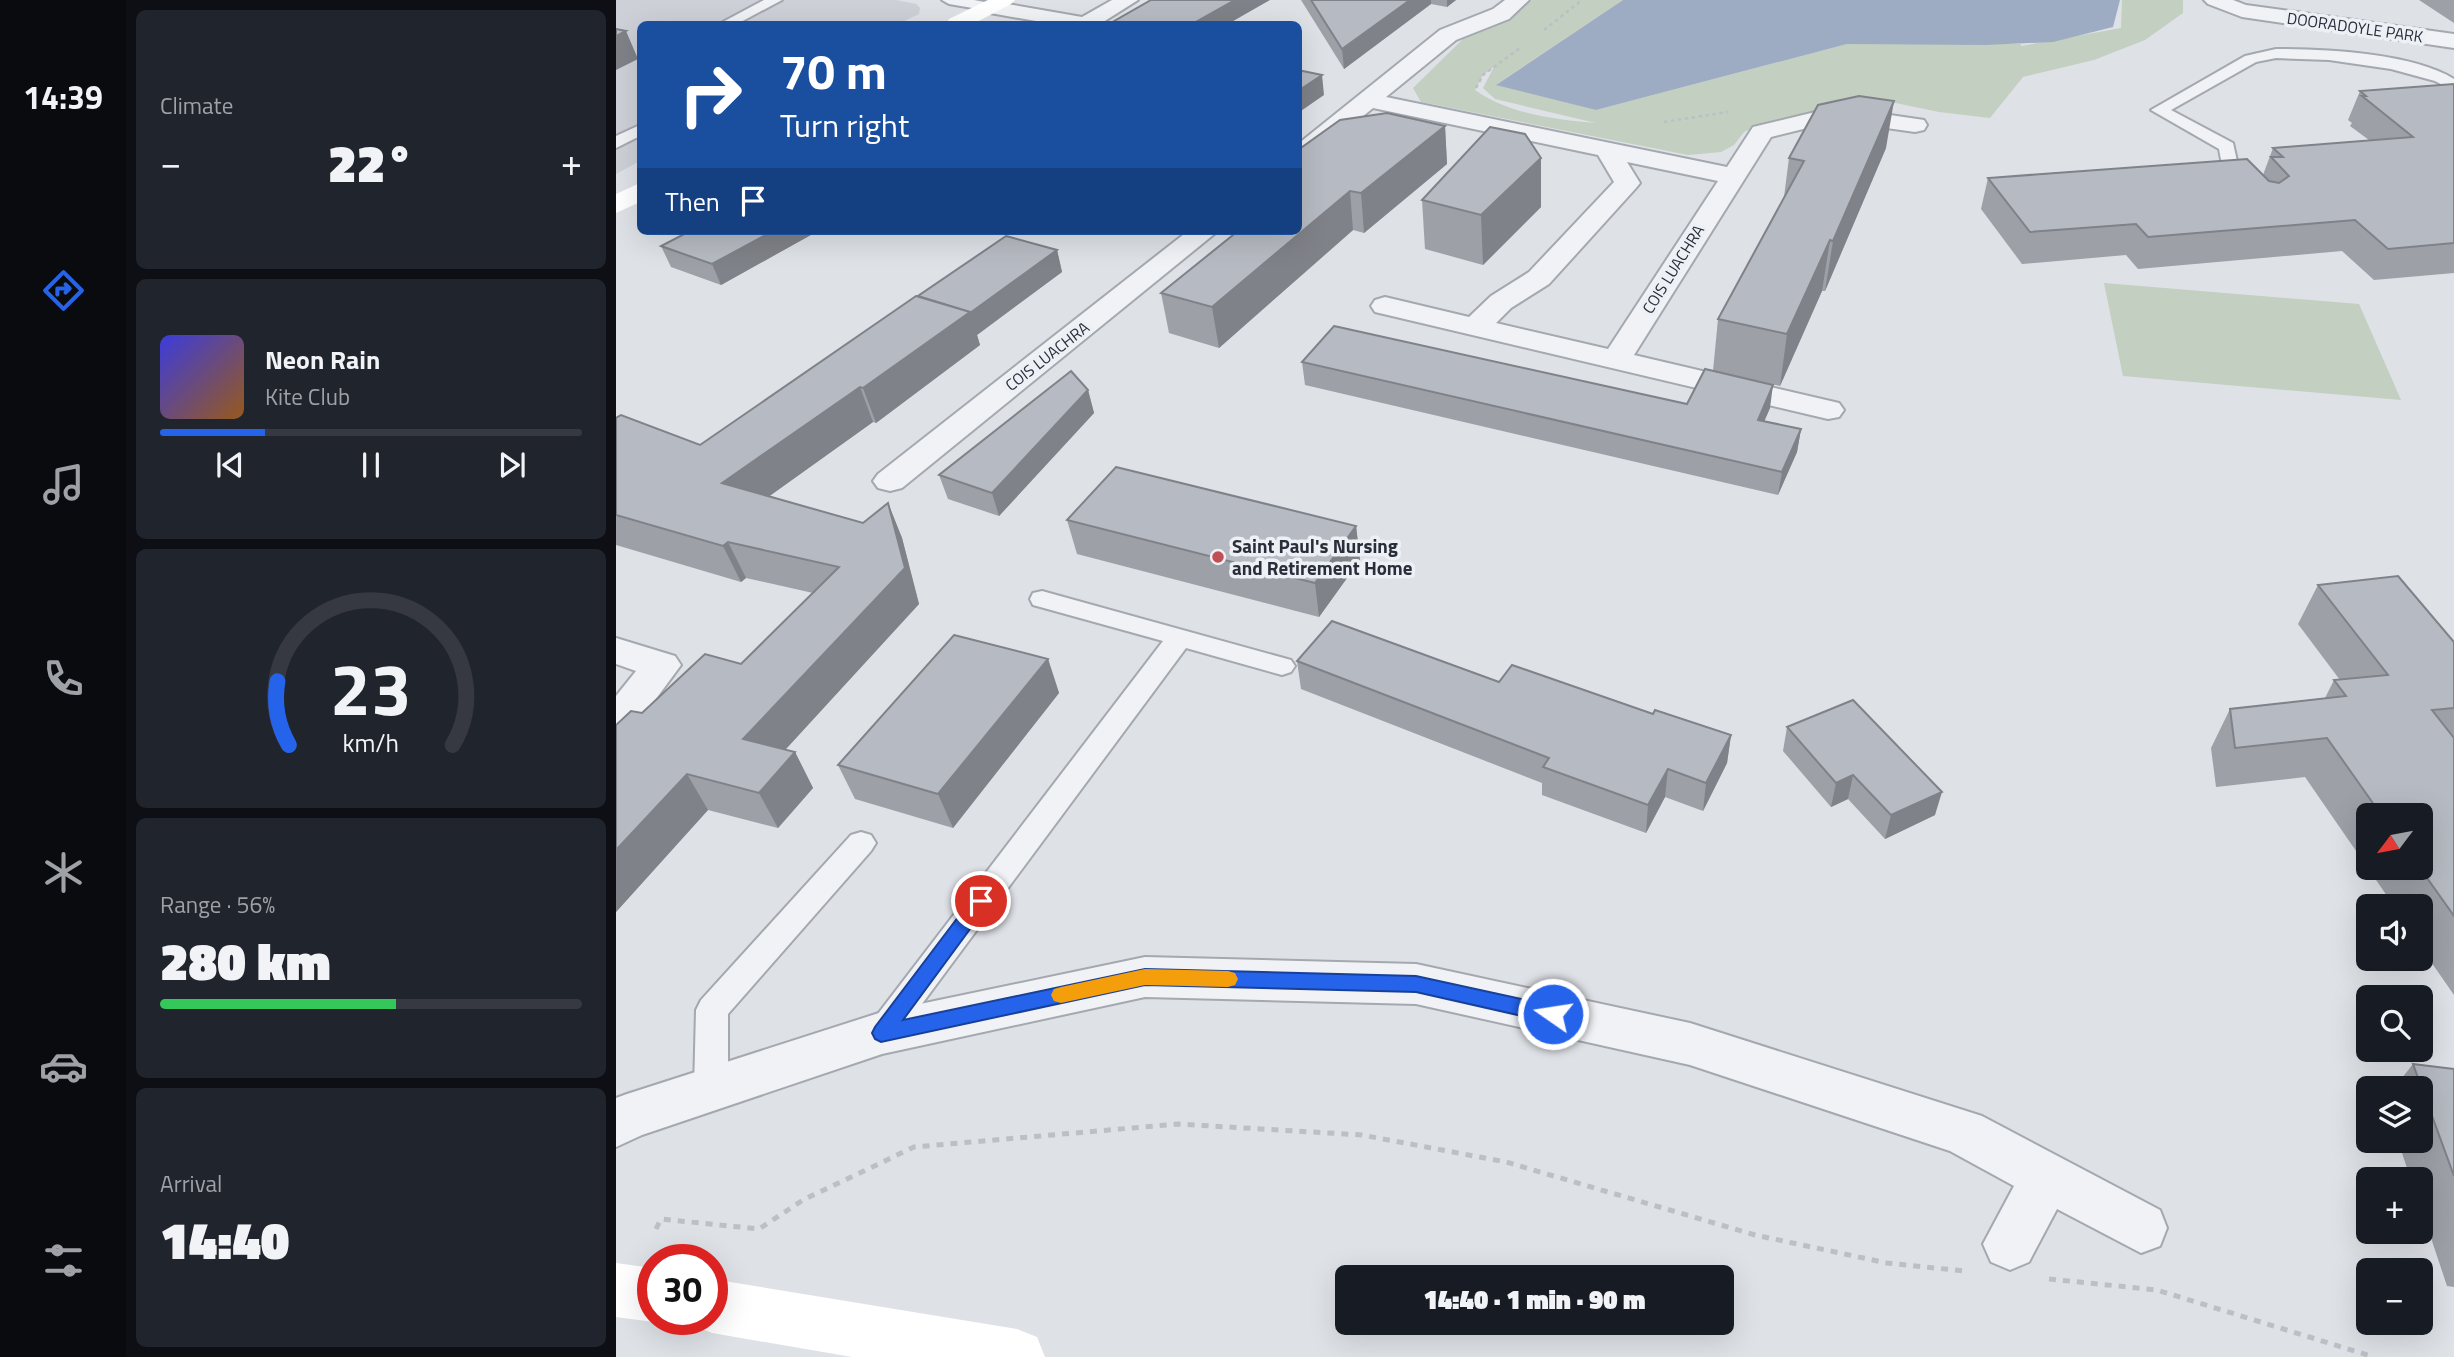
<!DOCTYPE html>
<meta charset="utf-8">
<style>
:root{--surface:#171b24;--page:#20242c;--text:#f1f3f6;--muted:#9ea1a6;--line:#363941;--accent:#2563eb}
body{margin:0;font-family:"Titillium Web",sans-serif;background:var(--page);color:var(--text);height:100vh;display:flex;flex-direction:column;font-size:26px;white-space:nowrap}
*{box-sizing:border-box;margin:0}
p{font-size:23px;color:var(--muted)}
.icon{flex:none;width:38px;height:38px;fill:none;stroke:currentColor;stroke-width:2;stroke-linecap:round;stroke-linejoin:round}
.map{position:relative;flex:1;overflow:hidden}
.side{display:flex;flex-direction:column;gap:10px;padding:10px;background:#0d0f14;width:490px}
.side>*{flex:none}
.top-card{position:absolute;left:21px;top:21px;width:665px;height:214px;border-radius:10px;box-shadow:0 7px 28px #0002;background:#1a4fa0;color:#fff;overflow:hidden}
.needle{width:46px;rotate:238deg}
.fabs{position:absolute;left:1740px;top:803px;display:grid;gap:14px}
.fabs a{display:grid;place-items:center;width:77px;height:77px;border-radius:10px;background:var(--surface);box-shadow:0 7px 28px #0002;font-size:35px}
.speed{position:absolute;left:21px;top:1244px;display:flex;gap:14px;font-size:35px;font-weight:700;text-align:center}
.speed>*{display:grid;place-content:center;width:91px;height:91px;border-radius:50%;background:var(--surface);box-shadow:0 7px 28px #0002;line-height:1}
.speed .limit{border:10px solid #d22;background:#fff;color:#111}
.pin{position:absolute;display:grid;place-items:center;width:60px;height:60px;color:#fff;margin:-30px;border:4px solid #fff;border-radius:50%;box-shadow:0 2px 7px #0007}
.me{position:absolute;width:77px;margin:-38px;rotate:283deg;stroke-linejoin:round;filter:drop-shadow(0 0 5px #0008)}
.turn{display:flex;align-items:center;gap:24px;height:147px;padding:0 28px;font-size:32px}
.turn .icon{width:91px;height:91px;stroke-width:2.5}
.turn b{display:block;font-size:49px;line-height:60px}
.then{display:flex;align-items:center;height:66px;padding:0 28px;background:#0003;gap:14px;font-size:26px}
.big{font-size:52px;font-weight:800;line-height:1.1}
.side .tile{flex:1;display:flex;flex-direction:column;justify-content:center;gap:10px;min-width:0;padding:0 24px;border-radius:10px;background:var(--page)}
.side .dial{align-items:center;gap:0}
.dial svg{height:182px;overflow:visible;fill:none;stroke:var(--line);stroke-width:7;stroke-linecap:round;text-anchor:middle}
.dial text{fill:var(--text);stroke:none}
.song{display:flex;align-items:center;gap:21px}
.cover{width:84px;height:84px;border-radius:10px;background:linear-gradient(135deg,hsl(240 70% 55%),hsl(30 70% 35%))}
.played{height:7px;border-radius:4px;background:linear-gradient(90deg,var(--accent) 25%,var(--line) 25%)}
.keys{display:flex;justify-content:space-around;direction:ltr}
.heat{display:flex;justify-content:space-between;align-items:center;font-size:38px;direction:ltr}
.charge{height:10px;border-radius:5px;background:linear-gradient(90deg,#34c759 56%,var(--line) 0)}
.trip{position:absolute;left:719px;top:1265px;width:399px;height:70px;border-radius:10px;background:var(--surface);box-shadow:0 7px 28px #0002;font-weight:800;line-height:70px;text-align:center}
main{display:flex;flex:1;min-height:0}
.tab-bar{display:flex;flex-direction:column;width:126px;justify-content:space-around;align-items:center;background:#090b0e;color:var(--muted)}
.tab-bar .icon{width:49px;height:49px}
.tab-bar .selected{color:var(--accent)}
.tab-bar b{font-size:32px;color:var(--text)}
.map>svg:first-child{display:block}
</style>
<main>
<nav class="tab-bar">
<b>14:39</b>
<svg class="icon selected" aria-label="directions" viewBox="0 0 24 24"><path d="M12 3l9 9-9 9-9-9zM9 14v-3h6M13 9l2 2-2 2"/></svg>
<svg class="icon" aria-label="music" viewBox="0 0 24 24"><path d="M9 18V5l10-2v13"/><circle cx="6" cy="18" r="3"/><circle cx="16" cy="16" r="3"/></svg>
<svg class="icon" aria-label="phone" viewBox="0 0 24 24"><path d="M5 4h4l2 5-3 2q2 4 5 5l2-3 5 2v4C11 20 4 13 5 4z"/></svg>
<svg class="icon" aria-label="climate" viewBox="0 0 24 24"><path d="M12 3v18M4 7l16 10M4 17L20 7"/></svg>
<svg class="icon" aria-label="car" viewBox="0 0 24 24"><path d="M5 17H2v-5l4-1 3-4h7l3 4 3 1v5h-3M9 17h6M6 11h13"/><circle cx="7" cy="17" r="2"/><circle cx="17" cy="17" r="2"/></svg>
<svg class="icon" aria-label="filters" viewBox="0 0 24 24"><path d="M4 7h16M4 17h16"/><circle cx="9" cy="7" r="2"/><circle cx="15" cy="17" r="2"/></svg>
</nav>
<section class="side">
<div class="tile"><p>Climate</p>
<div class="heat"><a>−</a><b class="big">22°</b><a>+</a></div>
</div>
<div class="tile">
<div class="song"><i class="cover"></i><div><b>Neon Rain</b><p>Kite Club</p></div></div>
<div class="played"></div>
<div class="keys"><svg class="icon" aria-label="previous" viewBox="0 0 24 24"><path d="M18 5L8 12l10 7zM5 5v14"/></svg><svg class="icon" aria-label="pause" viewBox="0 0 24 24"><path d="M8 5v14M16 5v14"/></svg><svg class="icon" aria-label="next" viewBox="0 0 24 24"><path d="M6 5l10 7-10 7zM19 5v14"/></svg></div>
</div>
<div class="tile dial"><svg viewBox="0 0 100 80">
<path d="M14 69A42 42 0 1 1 86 69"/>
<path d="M14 69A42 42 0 0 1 9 41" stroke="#2563eb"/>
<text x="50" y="56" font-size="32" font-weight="700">23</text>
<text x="50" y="72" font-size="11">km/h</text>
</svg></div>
<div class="tile"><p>Range · 56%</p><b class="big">280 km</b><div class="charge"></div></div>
<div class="tile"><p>Arrival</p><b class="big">14:40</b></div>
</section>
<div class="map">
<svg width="1838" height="1357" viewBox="0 0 1838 1357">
<rect width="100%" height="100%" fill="#dee1e6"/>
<!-- built -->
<polygon fill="#cdd0d7" points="0,0 280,0 300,4 304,8 303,14 282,24 24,24 24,161 0,174"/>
<!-- green -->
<g fill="#c3cfc0" fill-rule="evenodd">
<path d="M916,0H1007L881,84L980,110L1231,44H1405V46L1505,28L1506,0H1567V13L1529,40L1478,60L1407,77L1374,118L1323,112L1246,96L1211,109L1145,124L1128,132L1118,145L1105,152L1072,155L805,102L797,88L847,39L887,23ZM878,67L867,88L879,99L980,123C941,120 892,114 859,90L867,75Z"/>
<polygon points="1488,283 1743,304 1785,400 1507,376"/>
</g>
<!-- water -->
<polygon fill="#9dacc3" points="1007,0 1504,0 1497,27 1437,42 1369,45 1231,44 980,110 880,85"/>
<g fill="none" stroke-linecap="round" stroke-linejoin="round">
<!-- lane casing -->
<g stroke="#a4a8af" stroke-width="4">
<g id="lane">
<polygon points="148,0 166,0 121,24 103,24"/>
<polygon points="326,0 358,0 379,4 381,7 374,11 333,4"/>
<path d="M1660,49C1709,49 1796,53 1838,79V91L1819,81L1775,69L1713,60L1660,58L1640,62L1555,110L1617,143L1623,170L1640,187L1631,192C1611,187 1606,167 1603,149L1535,110L1629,56Z"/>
<polygon points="24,125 24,136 0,148 0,136"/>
<polygon points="426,591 675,660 679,666 675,672 666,675 570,648 277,1043 266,1047 255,1043 250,1033 255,1023 547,641 417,605 414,599 417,593"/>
<polygon points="245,832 255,835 260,843 255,851 112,1014 112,1090 107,1101 95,1105 83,1101 78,1090 80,1010 85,1000 235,835"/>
</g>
</g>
<!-- street casing -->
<g stroke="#a4a8af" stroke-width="4">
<g id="street">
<polygon points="496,0 522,0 484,24 437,24 374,13 367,11 363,7 367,3 374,1 466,17"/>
<path d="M889,0H913L893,19L840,40L770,97L1111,167L1137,127L1220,107L1308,120L1311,125L1308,130L1299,132L1220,121L1155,137L1018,355L1223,403L1228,410L1223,417L1212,419L759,312L755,306L759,300L769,297L853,317L875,296L913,272L998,182L982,155L757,108L691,162L682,164V144L824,30L877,9ZM1011,162L1102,181L992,349L880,323L895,308L933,284L1020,188L1024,183Z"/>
<polygon points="1588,0 1617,0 1630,5 1838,34 1838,48 1626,17 1592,4"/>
<polygon points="572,231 602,231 286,488 274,491 262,488 257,481 262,474"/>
<polygon points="0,638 59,656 65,665 14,734 0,738 0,696 20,671 0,664"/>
<polygon points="529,957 800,964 1074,1023 1366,1116 1544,1210 1551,1228 1544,1246 1525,1253 1441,1209 1413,1262 1394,1270 1375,1262 1367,1244 1398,1186 1334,1151 1074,1065 800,1004 529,997 266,1054 26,1135 0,1147 0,1098 11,1094 266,1012"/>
</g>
</g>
<!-- path-far1 -->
<g stroke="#bcbfc5" stroke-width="2.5" stroke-dasharray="3.5 3.5" stroke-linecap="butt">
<polyline points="928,30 966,0"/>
<polyline points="860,88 867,75 904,48"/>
<polyline points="1048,122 1112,112"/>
</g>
<!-- path -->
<g stroke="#bcbfc5" stroke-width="5" stroke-dasharray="7 7" stroke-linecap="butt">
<polyline points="40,1229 45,1219 143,1229 187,1200 298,1147 562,1124 746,1135 890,1162 1139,1235 1271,1263 1348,1271"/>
<polyline points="1433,1279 1541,1290 1758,1357"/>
</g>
<!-- lane -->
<use href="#lane" fill="#f0f2f5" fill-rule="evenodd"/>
<!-- street -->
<use href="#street" fill="#f0f2f5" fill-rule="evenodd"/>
<!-- secondary -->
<g fill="#fff" fill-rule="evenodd">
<polygon points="372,0 399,0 395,4 357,24 330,24 333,19"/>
<polygon points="24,183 24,202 0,213 0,194"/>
<polygon points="0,1263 37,1268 37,1320 43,1320 37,1322 0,1317"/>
<polygon points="96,1279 401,1329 421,1337 429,1357 236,1357 96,1333 77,1325 74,1320 96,1320"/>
</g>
</g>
<!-- wall -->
<g fill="#9da0a7" fill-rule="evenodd">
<polygon points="685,0 840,0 831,7 815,4 728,69"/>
<polygon points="1803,0 1838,0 1838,23"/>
<polygon points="1838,84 1838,273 1758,280 1726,251 1522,269 1510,255 1406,264 1365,209 1372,178 1647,175 1657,148 1753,140 1734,126 1736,123 1732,120 1744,91"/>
<polygon points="829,126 831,164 748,233 737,230 603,348 553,333 545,293"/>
<polygon points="1270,148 1209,291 1206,291 1164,386 1097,371 1102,319 1168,197 1173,158"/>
<polygon points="925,158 925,207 867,265 809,249 806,200"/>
<polygon points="74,231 202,231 105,285 55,267 45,246"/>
<polygon points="441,250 446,272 361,335 364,345 260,423 257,422 153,496 247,523 272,503 286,538 303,604 169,750 179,752 197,788 162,828 92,810 0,912 0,725 26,713 125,664 197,593 130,578 125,582 0,545 0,418 84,445 302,296"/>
<polygon points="686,362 1071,404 1154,408 1148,421 1185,429 1181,452 1162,495 689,385"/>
<polygon points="472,390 478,413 383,516 332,499 323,475"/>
<polygon points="451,520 740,526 744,560 703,617 461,554"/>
<path d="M1702,585L1838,642V995L1804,946V906H1778L1689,777L1600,787L1595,748L1614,709L1709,698L1718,680H1724L1682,624ZM1752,816H1804V868H1752Z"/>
<polygon points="432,659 443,693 337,828 239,799 222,765"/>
<polygon points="681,661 883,682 1037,714 1115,735 1111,763 1087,811 1049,797 1030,833 926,795 926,783 685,689"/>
<polygon points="1171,727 1319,815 1269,839 1232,799 1215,807 1167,751"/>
<polygon points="1797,1064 1838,1069 1838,1287 1831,1286 1804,1205 1804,1180 1795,1180 1782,1141 1804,1141 1804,1088 1778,1088"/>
</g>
<!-- shaded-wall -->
<g fill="#7f8288">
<polygon points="619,0 654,0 612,24 576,24"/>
<polygon points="794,0 815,0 815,4 728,69 726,49"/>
<polygon points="831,0 840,0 831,7"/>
<polygon points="10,31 22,59 0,70 0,36"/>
<polygon points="706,75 708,95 682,113 682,91"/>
<polygon points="1278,101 1270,148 1209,291 1217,241"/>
<polygon points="829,126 831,164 748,233 745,193"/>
<polygon points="925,158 925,207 867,265 865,215"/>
<polygon points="734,191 737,230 603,348 596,307"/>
<polygon points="157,231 202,231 105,285 96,264"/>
<polygon points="1214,240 1206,291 1164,386 1171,334"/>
<polygon points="441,250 446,272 361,335 364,345 260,423 247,388"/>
<polygon points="1157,385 1154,408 1139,443 1142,420"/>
<polygon points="244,387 257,422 123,518 106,483"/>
<polygon points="472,390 478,413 383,516 376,493"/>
<polygon points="1185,429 1181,452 1162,495 1166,472"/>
<polygon points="272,503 286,538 303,604 147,774 127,739"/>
<polygon points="740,526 744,560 703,617 699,583"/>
<polygon points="112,542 130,578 125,582 107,546"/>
<polygon points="432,659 443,693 337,828 322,794"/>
<polygon points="1115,735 1111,763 1087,811 1090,783"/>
<polygon points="179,752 197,788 162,828 143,793"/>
<polygon points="1052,769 1049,797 1030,833 1032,805"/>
<polygon points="71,774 92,810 0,912 0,850"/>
<polygon points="1237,775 1232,799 1215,807 1220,783"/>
<polygon points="1326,792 1319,815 1269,839 1275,815"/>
</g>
<!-- building -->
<g fill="#b6bac2" stroke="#7f8288" stroke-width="2">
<polygon points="535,0 619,0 576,24 493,24"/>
<polygon points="695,0 794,0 726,49"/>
<polygon points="0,29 10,31 0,36"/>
<polygon points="682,70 706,75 682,91"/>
<polygon points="1838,84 1838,243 1772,249 1739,220 1532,237 1520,224 1414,232 1372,178 1631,159 1653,181 1663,183 1673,176 1655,157 1667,157 1657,148 1797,137 1746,96 1750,96 1744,91"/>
<polygon points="1243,96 1278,101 1217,241 1214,240 1171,334 1102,319 1188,161 1173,158 1202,105"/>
<polygon points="771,113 829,126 745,193 734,191 596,307 545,293 622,231 682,231 682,150 724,120"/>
<polygon points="874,127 909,134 925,158 865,215 806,200"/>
<polygon points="74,231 157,231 96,264 45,246"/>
<polygon points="390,236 441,250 354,313 354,312 302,296"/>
<polygon points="300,296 354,312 247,388 244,387 106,483 247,523 272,503 289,568 127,739 179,752 143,793 71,774 0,850 0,725 15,711 26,713 89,654 125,664 223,567 112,542 107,546 0,515 0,418 5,415 84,445"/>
<polygon points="718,326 1071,404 1089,369 1157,385 1142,420 1185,429 1166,472 686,362"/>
<polygon points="455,371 472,390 376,493 323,475"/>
<polygon points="500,467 740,526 699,583 451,520"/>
<polygon points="1782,576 1838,642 1838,708 1816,710 1838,738 1838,916 1804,868 1804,816 1766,816 1711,738 1619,748 1614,709 1730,696 1718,680 1772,675 1702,585"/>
<polygon points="716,621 883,682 896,665 1037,714 1039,710 1115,735 1090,783 1052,769 1032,805 927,767 933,758 681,661"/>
<polygon points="338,635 432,659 322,794 222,765"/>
<polygon points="1237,700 1326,792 1275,815 1237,775 1220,783 1171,727"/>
<polygon points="1797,1064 1838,1069 1838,1176"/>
</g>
<!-- route -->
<polygon fill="#2563eb" stroke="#184099" stroke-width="2" points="365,894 371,896 374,901 371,906 287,1020 529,969 800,976 937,1006 944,1008 947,1014 944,1020 937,1023 800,992 529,985 265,1042 259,1039 256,1033 259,1027 358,896"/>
<!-- slow -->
<polygon fill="#f59e0b" points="529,969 612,971 619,973 622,979 619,985 612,987 529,985 445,1003 438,1001 435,995 438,989 445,987"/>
<!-- markers -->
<circle fill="#c04f56" stroke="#edf0f4" stroke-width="2.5" cx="602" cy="557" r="7"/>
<g text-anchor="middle" stroke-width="7" stroke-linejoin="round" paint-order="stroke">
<!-- far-street labels -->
<g font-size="16" fill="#292e3b" stroke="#edf0f4">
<text transform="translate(1739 27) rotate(8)" y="6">DOORADOYLE PARK</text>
<text transform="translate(1057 269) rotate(-58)" y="6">COIS LUACHRA</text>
<text transform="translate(431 356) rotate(-38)" y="6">COIS LUACHRA</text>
</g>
<!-- poi labels -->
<g font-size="19" font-weight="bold" fill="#292e3b" stroke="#edf0f4" text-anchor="start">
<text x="616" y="553">Saint Paul's Nursing<tspan x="616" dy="22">and Retirement Home</tspan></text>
</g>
</g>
</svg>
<div class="fabs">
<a><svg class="needle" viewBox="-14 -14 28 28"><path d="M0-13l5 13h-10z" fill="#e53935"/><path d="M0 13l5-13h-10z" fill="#9ea1a6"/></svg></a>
<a><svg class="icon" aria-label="sound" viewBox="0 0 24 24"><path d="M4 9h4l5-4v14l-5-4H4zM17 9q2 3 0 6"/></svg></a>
<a><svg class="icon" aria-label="search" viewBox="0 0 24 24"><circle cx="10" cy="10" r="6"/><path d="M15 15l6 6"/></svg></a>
<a><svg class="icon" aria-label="layers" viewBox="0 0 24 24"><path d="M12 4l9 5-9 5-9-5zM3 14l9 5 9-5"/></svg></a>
<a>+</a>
<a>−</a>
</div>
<div class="speed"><div class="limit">30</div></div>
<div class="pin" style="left:365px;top:901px;background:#d93025"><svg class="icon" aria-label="arrive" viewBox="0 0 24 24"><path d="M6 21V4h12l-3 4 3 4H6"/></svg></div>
<svg class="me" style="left:937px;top:1014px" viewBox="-20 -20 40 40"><circle r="17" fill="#2563eb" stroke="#fff" stroke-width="3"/><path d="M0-11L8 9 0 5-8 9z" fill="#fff"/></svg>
<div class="trip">14:40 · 1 min · 90 m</div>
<div class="top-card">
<div class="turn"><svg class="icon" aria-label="right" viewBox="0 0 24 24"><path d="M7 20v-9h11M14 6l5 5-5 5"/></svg><div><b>70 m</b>Turn right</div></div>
<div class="then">Then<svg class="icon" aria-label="arrive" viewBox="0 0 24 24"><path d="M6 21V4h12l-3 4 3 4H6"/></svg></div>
</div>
</div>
</main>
